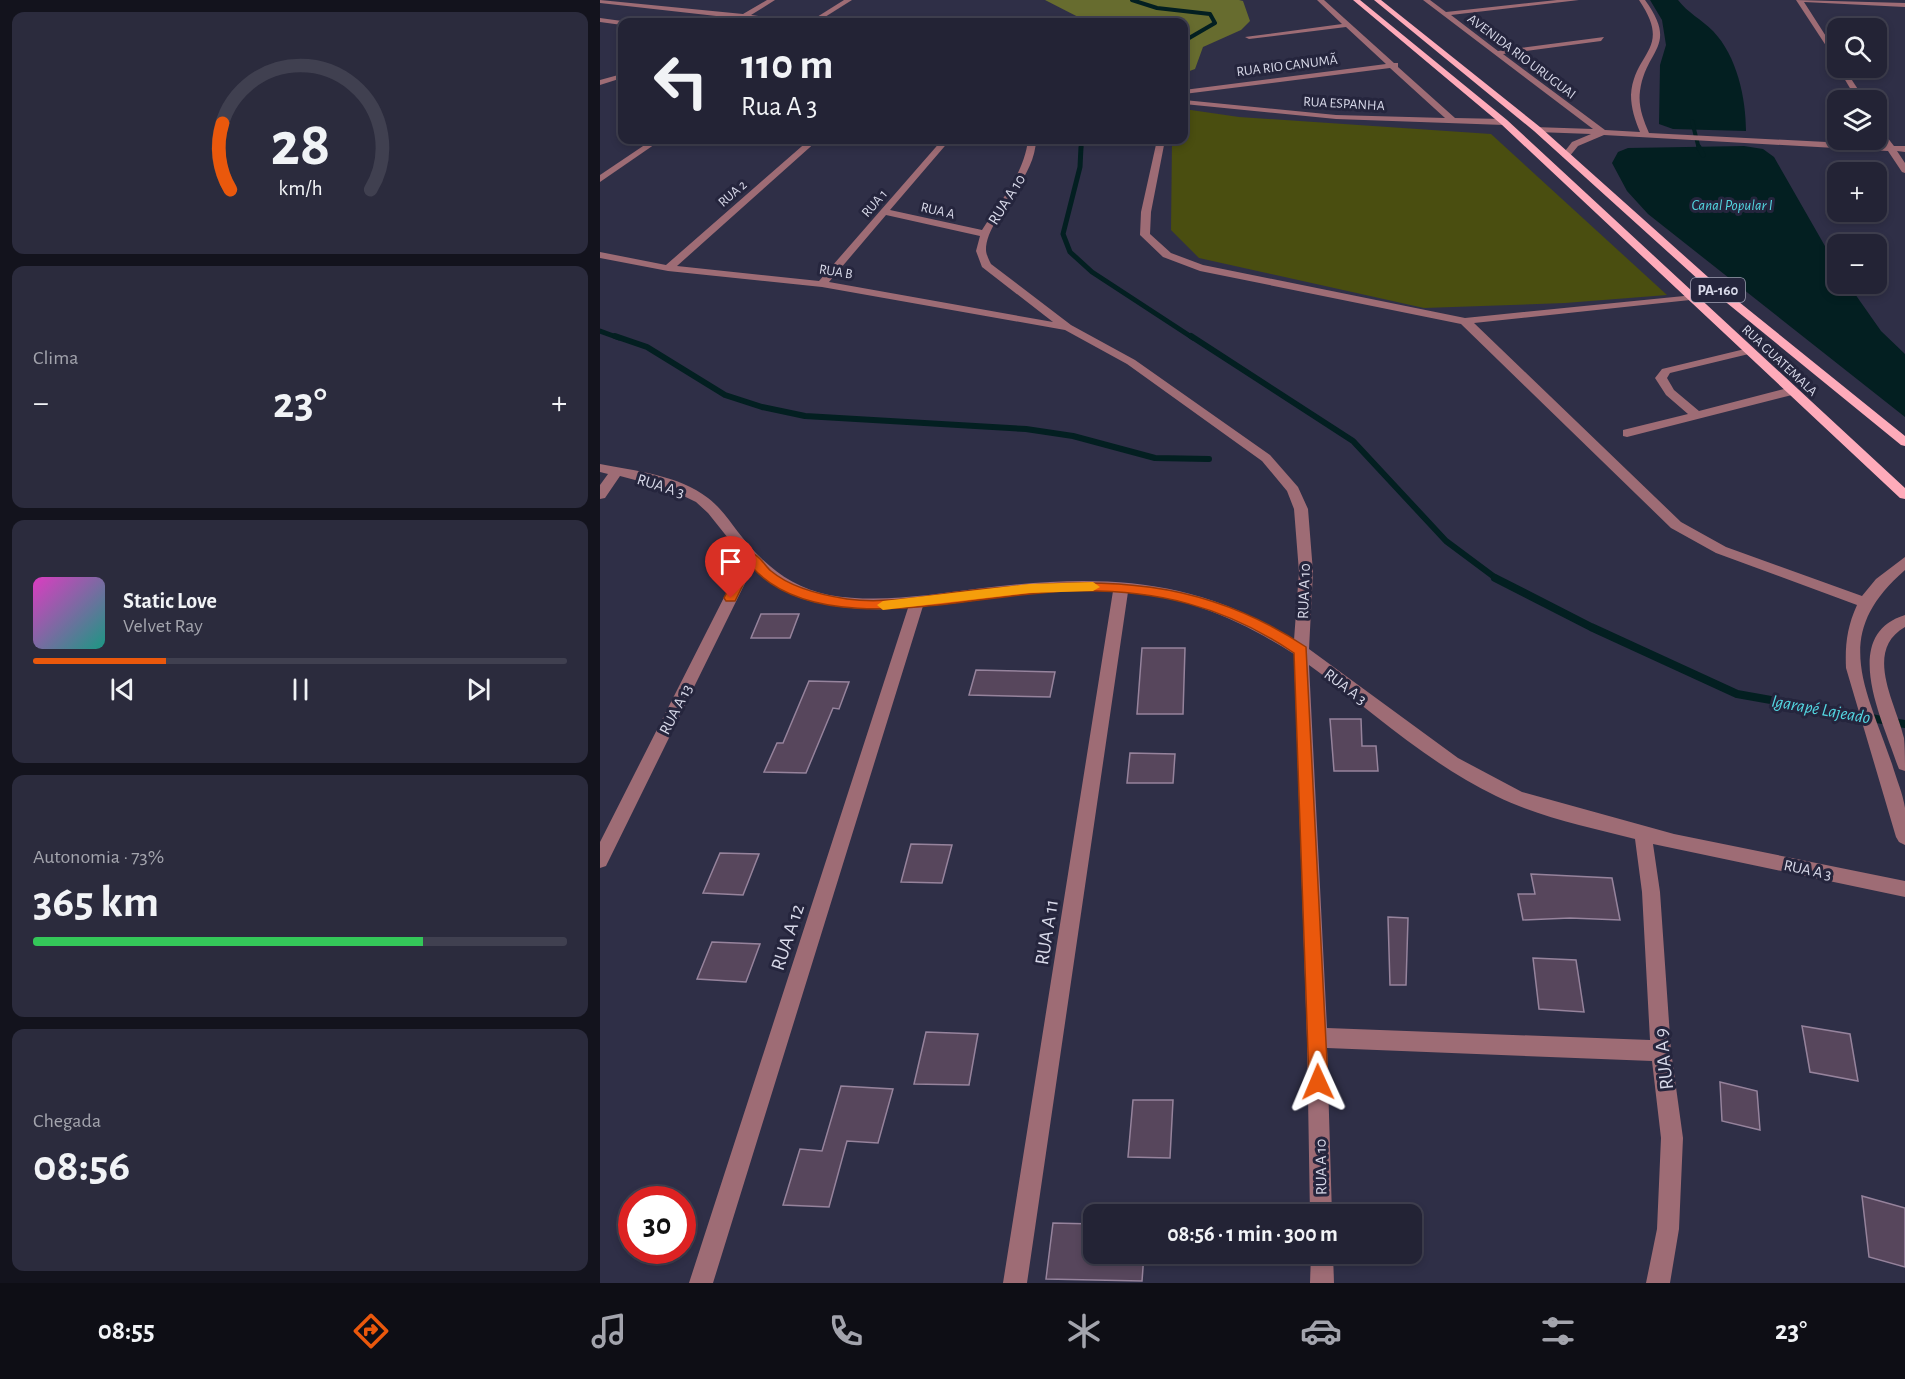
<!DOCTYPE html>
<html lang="pt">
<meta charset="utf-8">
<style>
:root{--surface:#232335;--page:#2b2b3d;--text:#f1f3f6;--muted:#a3a4ad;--line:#404050;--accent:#ea580c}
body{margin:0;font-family:"Alegreya Sans",sans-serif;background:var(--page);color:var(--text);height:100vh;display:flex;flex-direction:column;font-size:22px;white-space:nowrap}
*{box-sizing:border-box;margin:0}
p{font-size:20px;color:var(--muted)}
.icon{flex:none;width:33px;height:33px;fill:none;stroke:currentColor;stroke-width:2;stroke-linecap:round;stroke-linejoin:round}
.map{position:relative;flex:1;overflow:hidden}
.side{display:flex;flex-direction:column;gap:12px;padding:12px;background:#13131d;width:600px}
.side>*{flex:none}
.hud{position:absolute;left:18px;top:18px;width:570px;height:126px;border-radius:12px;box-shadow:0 3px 9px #0003,0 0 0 2px var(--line);background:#232335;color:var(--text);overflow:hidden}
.tools{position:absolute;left:1227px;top:18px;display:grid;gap:12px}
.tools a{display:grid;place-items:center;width:60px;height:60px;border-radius:12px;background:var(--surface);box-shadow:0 3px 9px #0003,0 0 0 2px var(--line);font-size:30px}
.speed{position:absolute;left:18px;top:1186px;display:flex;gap:12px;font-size:30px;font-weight:700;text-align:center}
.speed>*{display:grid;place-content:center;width:78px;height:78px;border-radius:50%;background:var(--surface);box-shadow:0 3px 9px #0003,0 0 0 2px var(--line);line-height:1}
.speed .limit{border:9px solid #d22;background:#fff;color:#111}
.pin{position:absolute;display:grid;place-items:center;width:51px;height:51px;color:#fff;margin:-62px -26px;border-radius:50% 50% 50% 0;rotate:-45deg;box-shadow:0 0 6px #0007}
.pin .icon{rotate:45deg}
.me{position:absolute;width:66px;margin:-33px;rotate:359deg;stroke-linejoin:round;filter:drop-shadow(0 0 4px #0008)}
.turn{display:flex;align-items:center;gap:21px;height:126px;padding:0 24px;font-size:27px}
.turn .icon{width:78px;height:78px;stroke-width:2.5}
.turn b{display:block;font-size:42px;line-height:51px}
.big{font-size:45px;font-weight:700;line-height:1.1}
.side .card{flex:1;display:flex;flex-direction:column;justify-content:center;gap:9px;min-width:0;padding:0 21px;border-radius:12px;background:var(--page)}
.side .dial{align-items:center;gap:0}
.dial svg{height:156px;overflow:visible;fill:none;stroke:var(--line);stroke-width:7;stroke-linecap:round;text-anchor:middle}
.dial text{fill:var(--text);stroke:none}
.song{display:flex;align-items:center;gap:18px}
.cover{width:72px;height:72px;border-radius:9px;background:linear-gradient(135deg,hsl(310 70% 55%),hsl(170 70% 35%))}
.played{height:6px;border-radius:3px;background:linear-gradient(90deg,var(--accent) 25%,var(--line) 25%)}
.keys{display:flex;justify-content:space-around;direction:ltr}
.heat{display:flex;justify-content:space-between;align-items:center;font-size:33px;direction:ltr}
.charge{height:9px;border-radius:4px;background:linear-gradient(90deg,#34c759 73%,var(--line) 0)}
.trip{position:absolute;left:483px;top:1204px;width:339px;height:60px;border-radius:12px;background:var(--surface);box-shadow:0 3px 9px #0003,0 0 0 2px var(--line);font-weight:700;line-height:60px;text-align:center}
.dock{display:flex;height:96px;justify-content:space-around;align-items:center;background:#0e0e15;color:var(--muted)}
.dock .icon{width:42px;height:42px}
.dock .on{color:var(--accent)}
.dock b{font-size:27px;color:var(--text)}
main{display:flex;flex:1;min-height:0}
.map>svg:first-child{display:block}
</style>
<main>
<section class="side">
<div class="card dial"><svg viewBox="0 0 100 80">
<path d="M14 69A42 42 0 1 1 86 69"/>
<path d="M14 69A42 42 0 0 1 10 35" stroke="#ea580c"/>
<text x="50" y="56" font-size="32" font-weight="700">28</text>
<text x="50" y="72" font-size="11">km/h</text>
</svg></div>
<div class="card"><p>Clima</p>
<div class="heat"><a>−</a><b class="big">23°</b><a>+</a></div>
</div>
<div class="card">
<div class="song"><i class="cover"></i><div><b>Static Love</b><p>Velvet Ray</p></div></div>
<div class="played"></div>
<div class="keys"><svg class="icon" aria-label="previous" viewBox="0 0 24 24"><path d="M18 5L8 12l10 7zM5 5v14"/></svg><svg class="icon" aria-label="pause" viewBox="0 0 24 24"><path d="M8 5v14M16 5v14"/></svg><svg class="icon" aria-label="next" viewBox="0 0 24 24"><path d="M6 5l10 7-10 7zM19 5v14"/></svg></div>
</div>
<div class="card"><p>Autonomia · 73%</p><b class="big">365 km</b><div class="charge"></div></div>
<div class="card"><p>Chegada</p><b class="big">08:56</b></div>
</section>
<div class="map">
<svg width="1305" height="1283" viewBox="0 0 1305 1283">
<rect width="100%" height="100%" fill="#2f2f47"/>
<!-- green -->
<polygon fill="#4a4e10" points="584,109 639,117 891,134 1067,295 965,303 824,308 599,258 571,230 572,140 584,140"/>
<!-- forest -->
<polygon fill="#676c2f" points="445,0 639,0 643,1 650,21 641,30 603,47 595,69 584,73 584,22 488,22"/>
<!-- water -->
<g fill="#031f21">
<path d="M1050,0H1078C1088,13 1101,19 1113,31C1137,56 1146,98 1146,131L1073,129L1059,124L1060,65L1066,45L1062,20Z"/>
<polygon points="1144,146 1163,149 1174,157 1237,267 1238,284 1248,284 1281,331 1305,354 1305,417 1048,214 1027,191 1012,163 1018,152 1028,148"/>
</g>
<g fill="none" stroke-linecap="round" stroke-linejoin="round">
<!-- stream-far3 -->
<g stroke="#031f21" stroke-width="4">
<polyline points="532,0 557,8 610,14 615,23 584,41"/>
<polyline points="1092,121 1099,149"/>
<polyline points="481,149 482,140"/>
</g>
<!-- stream-far2 -->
<g stroke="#031f21" stroke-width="5">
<polyline points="481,147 480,167 463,234 470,252 492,272 593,338"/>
<polyline points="1099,147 1103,155"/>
<polyline points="0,331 19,338"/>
</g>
<!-- stream-far1 -->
<g stroke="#031f21" stroke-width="6">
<polyline points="15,336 47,347 125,395 162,407 205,416 426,429 473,436 555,458 609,459"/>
<polyline points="591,336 753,441 846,541 897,579"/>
</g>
<!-- stream -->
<polyline stroke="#031f21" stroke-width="8" points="895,578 991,627 1137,694 1305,724"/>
</g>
<!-- building -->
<g fill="#57465c" stroke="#96839c" stroke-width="1.5">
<polygon points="161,614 199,614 190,638 151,638"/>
<polygon points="542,648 585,648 583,714 537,714"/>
<polygon points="376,670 455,672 450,697 369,695"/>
<polygon points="209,681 249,682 239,709 233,708 206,773 164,772 177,743 183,743"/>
<polygon points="730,719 761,719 762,746 776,746 778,771 734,771"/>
<polygon points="530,753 575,754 573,783 527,783"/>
<polygon points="311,844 352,845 342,883 301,882"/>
<polygon points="120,853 159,854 143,895 103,893"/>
<polygon points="931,874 1012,878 1020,920 970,918 923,920 918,894 935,894"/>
<polygon points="788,917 808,918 806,985 790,985"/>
<polygon points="112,942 160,944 146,982 97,979"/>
<polygon points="933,958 976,960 984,1012 939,1009"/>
<polygon points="1202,1026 1250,1034 1258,1081 1210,1072"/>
<polygon points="326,1032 378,1034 369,1085 314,1084"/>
<polygon points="1120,1082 1157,1091 1160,1130 1122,1121"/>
<polygon points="241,1086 293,1089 278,1143 247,1141 229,1207 183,1205 200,1149 222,1151"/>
<polygon points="533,1100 573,1100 570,1158 528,1157"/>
<polygon points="1262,1196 1305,1208 1305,1267 1269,1257"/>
<polygon points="453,1223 494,1224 494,1254 544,1254 542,1281 446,1279"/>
</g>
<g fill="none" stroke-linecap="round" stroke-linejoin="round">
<!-- minor -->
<g fill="#9e6c75" fill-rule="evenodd">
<polygon points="0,0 143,14 167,0 175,0 151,15 201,22 143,19 0,3"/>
<polygon points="244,0 252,0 217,22 209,22"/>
<polygon points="717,0 724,0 794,63 798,63 798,67 855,118 904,119 908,122 904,125 736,119 584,104 584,100 736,115 845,118 790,68 584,94 584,90 786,64 746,27 649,39 645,37 742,24"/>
<path d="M823,0H830L846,12L957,0H979L851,15L898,51L1004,37L1001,41L903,54L1005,130L1040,132C1035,120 1031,108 1031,95C1034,51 1073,50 1039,0H1045C1079,47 1046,48 1040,91C1038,106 1043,119 1049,133L1285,145L1276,132V123L1294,146H1305V152L1297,151L1305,163V173L1302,172L1288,151L1004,135L978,146L969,157H963L962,155L972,142L991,134L937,132L933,129L934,127L993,129Z"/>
<polygon points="1196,0 1305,3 1305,7 1204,2 1238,55 1238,64"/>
<polygon points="0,18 22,21 25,22 22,25 0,22"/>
<polygon points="1238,68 1244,68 1265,100 1257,100"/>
<polygon points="22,74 22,78 0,85 0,80"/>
<polygon points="52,140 61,140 0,182 0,175"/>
<path d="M209,140H218L77,266L219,281L342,140H350L290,210L382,230C400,202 424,174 428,140H436C435,181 386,218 386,250C386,254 389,260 391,264L471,325L535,360L670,455L698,487L708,509L713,572L709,649L858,758L922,792L1074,834L1305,881V897L1053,844L1060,892L1071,1051L1083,1138L1079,1229L1070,1283H1046L1057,1229L1061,1138L1052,1061L727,1048L732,1215H710L707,1038L694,654C642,621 589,597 528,592L427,1283H403L513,591C449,589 386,598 323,606L113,1283H89L308,608C254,612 193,608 153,567L6,866L0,868V842L144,558L108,513L96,502L69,489L20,476L5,498L0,499V485L8,474L0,472V464C35,471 79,475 108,498C120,507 129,520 138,532C162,563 189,587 229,595C281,604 332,594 383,588C498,574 593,576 694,640L699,572L694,509L687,491L662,461L527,364L465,330L222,287L68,271L0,258V252L66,265ZM286,215L380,236L376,251L382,267L453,322L229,282ZM709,665C770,709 827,763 896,796C939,817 988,827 1035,839L1042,892L1050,1040L727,1028Z"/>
<path d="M557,140H565L551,212L550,234L571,253L603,265L865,318L1094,295V299L1090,300L874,323L1081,522L1126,547L1262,596L1276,579L1305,557V570C1231,634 1265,685 1292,764C1296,778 1303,794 1305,808C1305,820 1305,833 1305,845L1299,842L1296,837L1246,668C1245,645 1247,627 1257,605L1116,553L1071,528L861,324L600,271L563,257L540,235L541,212Z"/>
<polygon points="1149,348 1155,351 1153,353 1070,373 1067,378 1074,390 1099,411 1192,387 1198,391 1196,394 1027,437 1023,436 1023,430 1088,414 1066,395 1055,378 1062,369"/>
<path d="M1305,615V627C1263,651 1296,703 1304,738C1305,748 1305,760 1305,771L1299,769L1297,764C1283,721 1239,635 1305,615Z"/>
<polygon points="711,1254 733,1254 734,1283 710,1283"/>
</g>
<!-- major -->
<g fill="#feabba" fill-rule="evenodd">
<polygon points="753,0 760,0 907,120 1305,488 1305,499 1300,498 901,124"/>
<polygon points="774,0 781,0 940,127 1108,277 1305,436 1305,446 1301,445 1100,281 934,131"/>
</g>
</g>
<!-- route -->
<path fill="#ea580c" stroke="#983908" stroke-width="1.5" d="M151,553C160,555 164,565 171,571C191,588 221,595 247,599C292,605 338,593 383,589C504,577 601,577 706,647L728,1082L725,1089L718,1092L712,1089L709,1082L694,653C625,606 555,589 471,591C382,592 220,643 152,567L135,601H126L124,598L145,557Z"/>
<!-- slow -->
<polygon fill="#f59e0b" points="493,582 500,587 493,591 429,593 283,610 277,605 283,601 429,584"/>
<g text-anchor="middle" stroke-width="6" stroke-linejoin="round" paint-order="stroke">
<!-- far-street labels -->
<g font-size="14" fill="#d8d9e9" stroke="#25253d">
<text transform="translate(922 56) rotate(37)" y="5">AVENIDA RIO URUGUAI</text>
<text transform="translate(687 65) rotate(-7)" y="5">RUA RIO CANUMÃ</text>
<text transform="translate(744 103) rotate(3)" y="5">RUA ESPANHA</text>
<text transform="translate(132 193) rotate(-41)" y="5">RUA 2</text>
<text transform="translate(274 203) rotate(-49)" y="5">RUA 1</text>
<text transform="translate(338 210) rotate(13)" y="5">RUA A</text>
<text transform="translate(236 271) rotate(9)" y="5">RUA B</text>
<text transform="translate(1180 360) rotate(43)" y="5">RUA GUATEMALA</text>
</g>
<!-- far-water labels -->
<g font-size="15" font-style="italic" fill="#53d7e2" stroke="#25253d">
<text x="1132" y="210">Canal Popular I</text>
</g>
<!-- shield labels -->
<rect fill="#25253d" stroke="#a2a3b5" stroke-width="1.5" x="1091" y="278" width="54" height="24" rx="4.5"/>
<g font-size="15" font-weight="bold" fill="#d8d9e9">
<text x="1118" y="295">PA-160</text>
</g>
<!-- street labels -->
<g font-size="16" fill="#d8d9e9" stroke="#25253d">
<text transform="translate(406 199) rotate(-58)" y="6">RUA A 10</text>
<text transform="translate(61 485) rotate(17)" y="6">RUA A 3</text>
<text transform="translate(703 591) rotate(-88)" y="6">RUA A 10</text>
<text transform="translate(746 686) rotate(37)" y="6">RUA A 3</text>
<text transform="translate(75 709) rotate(-63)" y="6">RUA A 13</text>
<text transform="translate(1208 869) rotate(12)" y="6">RUA A 3</text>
<text transform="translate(720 1167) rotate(-91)" y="6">RUA A 10</text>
</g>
<!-- water labels -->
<g font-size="18" font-style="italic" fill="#53d7e2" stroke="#25253d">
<text transform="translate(1221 709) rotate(10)" y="6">Igarapé Lajeado</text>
</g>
<!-- near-street labels -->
<g font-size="20" fill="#d8d9e9" stroke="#25253d">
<text transform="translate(446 932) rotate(-81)" y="7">RUA A 11</text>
<text transform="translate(187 937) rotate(-72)" y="7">RUA A 12</text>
<text transform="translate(1063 1059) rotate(-96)" y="7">RUA A 9</text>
</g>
</g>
</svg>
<div class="tools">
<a><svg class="icon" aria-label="search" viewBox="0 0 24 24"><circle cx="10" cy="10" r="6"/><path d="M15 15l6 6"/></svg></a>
<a><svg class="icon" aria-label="layers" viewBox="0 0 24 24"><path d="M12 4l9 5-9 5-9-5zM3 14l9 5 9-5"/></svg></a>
<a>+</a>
<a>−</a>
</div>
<div class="speed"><div class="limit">30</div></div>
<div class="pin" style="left:131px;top:598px;background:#d93025"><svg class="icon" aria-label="arrive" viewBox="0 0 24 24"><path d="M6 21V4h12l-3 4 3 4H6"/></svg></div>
<svg class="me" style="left:718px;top:1082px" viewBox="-20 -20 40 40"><path d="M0-17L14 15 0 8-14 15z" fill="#ea580c" stroke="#fff" stroke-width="4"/></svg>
<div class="trip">08:56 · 1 min · 300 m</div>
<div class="hud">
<div class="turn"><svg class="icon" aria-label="left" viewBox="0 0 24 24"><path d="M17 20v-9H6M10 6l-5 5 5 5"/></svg><div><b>110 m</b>Rua A 3</div></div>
</div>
</div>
</main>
<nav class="dock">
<b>08:55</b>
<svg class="icon on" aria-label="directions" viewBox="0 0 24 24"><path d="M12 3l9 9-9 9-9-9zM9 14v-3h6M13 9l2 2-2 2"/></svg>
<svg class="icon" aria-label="music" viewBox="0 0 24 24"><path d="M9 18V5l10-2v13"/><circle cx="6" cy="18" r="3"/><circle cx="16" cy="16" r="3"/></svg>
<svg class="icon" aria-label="phone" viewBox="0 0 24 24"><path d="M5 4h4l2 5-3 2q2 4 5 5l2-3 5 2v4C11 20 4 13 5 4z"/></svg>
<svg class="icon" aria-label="climate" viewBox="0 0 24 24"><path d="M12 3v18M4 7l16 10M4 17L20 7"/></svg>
<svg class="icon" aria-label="car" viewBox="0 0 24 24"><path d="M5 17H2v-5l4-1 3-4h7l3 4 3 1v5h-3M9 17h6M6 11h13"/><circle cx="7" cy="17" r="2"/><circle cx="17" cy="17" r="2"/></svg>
<svg class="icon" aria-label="filters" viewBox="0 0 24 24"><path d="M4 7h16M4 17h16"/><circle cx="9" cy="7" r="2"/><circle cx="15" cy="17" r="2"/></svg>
<b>23°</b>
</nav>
